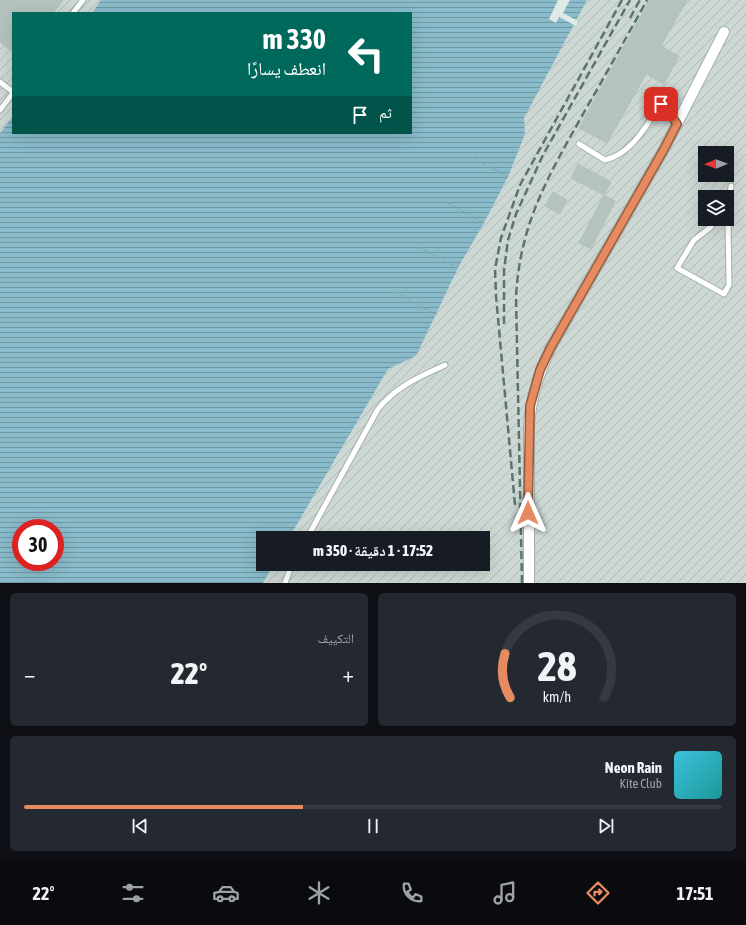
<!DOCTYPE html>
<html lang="ar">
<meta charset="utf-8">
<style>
:root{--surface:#171b24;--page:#242831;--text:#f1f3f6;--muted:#9ea1a6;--line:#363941;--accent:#e68b60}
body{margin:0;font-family:"Asap Condensed","Noto Naskh Arabic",sans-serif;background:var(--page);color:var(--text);direction:rtl;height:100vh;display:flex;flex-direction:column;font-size:15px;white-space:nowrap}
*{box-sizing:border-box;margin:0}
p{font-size:13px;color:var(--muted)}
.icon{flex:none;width:22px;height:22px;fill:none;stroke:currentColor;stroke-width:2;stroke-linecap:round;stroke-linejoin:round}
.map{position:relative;height:583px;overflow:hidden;direction:ltr}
.panel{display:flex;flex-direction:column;gap:10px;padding:10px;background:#0d0f14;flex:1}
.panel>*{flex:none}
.guide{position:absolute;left:12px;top:12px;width:400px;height:122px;border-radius:0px;box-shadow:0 4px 16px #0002;direction:rtl;background:#00695c;color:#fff;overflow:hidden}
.needle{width:26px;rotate:269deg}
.buttons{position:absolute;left:698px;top:146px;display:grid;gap:8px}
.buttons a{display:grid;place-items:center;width:36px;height:36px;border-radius:0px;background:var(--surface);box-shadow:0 4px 16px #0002;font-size:20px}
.speed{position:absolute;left:12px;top:519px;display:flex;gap:8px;font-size:20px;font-weight:700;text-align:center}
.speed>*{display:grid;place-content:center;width:52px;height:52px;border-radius:50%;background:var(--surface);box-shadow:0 4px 16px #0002;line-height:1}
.speed .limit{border:6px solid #d22;background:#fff;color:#111}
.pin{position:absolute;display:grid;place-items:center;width:34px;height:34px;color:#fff;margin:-17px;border-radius:8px;box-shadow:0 2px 6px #0006}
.me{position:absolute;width:44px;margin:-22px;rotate:0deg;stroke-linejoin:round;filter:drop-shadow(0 0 3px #0008)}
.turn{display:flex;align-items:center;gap:14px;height:84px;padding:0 20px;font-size:18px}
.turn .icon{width:52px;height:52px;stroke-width:2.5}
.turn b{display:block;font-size:28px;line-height:34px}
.then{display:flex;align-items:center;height:38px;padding:0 20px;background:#0003;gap:8px;font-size:15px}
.big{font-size:30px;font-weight:800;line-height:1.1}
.panel .tile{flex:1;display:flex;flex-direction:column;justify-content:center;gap:6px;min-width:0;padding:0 14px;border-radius:6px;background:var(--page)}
.panel .dial{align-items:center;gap:0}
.dial svg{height:104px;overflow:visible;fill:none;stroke:var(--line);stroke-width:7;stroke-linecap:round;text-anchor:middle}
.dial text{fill:var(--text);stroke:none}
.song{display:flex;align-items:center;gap:12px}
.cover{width:48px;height:48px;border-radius:6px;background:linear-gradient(135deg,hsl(190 70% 55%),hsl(180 70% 35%))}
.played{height:4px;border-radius:2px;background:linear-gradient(90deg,var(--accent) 40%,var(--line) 40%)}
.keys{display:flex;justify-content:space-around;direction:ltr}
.heat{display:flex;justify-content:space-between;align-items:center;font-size:22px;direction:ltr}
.panel .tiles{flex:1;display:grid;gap:10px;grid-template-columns:1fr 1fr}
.tile:last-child{grid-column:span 2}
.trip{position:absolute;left:256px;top:531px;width:234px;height:40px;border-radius:0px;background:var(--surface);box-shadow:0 4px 16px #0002;font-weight:800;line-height:40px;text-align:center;direction:rtl}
.tab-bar{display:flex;height:64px;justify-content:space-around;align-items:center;background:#090b0e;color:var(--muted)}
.tab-bar .icon{width:28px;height:28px}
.tab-bar .selected{color:var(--accent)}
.tab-bar b{font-size:18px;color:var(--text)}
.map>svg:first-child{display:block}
</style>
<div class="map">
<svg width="746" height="583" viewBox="0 0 746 583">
<defs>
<pattern id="industrial-furrows" width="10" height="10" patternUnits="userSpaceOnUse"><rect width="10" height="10" fill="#cdd8d4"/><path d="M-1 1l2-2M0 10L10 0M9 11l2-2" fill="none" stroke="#b0bab6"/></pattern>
<pattern id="water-rules" width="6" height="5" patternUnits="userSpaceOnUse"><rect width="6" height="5" fill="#8abbca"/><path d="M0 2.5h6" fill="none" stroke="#7099a5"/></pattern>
</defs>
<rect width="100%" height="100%" fill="#dfe9e5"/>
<!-- industrial -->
<g fill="url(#industrial-furrows)" fill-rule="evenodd">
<polygon points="0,0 101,0 92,13 13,13 13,116 0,133"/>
<path d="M587,0H746V583H263L274,564H483V538H289L388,369L416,355L458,268L484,223L508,177L525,134L523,119ZM705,153H727V175H705ZM705,197H727V219H705Z"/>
</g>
<!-- water -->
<path fill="url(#water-rules)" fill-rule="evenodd" d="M101,0H587L524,118L525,134L508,177L484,223L458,268L416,356L388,369L289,538H263V564H274L263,583H0V133L13,116V133H411V13H92ZM21,528H55V562H21Z"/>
<!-- pier -->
<polygon fill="#dfe9e5" points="558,0 570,0 563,13 578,21 576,26 559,17 556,23 549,19"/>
<!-- building -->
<g fill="#b4c3be" stroke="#b2c1bc">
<polygon points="0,0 63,0 53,13 13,13 13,52 0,42"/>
<polygon points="650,0 687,0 661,46 679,56 664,84 646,74 607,143 579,128"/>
<polygon points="578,164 611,182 604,195 571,178"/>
<polygon points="553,192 567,200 560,214 545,206"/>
<polygon points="604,195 615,201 591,249 579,243"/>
</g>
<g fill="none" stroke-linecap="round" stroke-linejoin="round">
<!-- lane casing -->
<g stroke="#a2b0ac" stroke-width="7">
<g id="lane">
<polyline points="73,13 83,0"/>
<polyline points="0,82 13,92"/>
<polyline points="0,110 13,93"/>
<path d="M579,144L605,160C633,153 646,125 661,104L670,109V114L677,124"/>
<polyline points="715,219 711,227 694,240 677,268 724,294 729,285 728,221 731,186"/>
<path d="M307,538L378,409C398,385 418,378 445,365"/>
<polyline points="285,583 292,564"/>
</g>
</g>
<!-- street casing -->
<g stroke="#a2b0ac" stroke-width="12">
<path id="street" d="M529,583V425C531,396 539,372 551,347L663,151L724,32"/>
</g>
<!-- path -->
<g stroke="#82aaa0" stroke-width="1.5" stroke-dasharray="2 3" stroke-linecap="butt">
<polyline points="471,157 508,177"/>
<polyline points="445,201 484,223"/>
<polyline points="420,248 458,268"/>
<polyline points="395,292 437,315"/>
</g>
<!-- lane -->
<use href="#lane" stroke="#fff" stroke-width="5"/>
<!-- street -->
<use href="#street" stroke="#fff" stroke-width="10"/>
<!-- rail -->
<g stroke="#5b736e" stroke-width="2.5" stroke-dasharray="8 4" stroke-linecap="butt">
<polyline points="630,18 640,0"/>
<polyline points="504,324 504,270 508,240 516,214 543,155 630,0"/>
<polyline points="515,505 496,296 495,269 501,238 520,185 622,0"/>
<path d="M522,583L516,297C520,223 548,177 583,114C605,76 626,38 647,0"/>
</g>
</g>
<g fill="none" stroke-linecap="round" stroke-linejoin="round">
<!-- route casing -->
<g stroke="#965a3e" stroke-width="10">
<polyline id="route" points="528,513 530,406 540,370 551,347 663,151 677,124 670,114 670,109 661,104"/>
</g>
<!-- route -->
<use href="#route" stroke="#e68b60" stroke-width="7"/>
</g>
</svg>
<div class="buttons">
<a><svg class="needle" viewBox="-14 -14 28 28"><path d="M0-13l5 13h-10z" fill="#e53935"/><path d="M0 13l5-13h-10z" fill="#9ea1a6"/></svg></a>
<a><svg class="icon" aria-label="layers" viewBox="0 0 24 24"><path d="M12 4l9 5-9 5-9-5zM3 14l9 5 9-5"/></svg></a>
</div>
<div class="speed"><div class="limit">30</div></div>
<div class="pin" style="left:661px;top:104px;background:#d93025"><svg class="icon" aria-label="arrive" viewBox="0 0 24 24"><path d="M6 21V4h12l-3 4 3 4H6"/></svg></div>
<svg class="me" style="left:528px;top:513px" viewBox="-20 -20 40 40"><path d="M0-17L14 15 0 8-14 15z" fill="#e68b60" stroke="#fff" stroke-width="4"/></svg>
<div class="trip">17:52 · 1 دقيقة · 350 m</div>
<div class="guide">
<div class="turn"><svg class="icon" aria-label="left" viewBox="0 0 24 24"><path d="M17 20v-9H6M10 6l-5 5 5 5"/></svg><div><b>330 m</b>انعطف يسارًا</div></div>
<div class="then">ثم<svg class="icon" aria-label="arrive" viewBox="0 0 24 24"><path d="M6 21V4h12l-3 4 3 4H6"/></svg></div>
</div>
</div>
<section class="panel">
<div class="tiles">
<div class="tile dial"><svg viewBox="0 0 100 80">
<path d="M14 69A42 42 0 1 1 86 69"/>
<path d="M14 69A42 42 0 0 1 10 35" stroke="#e68b60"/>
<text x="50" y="56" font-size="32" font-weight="700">28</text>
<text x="50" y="72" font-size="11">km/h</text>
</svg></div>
<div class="tile"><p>التكييف</p>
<div class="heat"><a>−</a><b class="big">22°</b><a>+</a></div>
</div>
<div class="tile">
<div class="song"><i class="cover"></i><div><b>Neon Rain</b><p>Kite Club</p></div></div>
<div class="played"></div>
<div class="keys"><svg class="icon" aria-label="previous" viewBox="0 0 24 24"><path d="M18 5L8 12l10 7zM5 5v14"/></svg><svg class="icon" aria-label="pause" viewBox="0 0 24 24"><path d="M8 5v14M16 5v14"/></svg><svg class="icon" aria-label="next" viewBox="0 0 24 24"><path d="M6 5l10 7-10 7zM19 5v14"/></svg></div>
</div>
</div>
</section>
<nav class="tab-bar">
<b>17:51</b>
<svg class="icon selected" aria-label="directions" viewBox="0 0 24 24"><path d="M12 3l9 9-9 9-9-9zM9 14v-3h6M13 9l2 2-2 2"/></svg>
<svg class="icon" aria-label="music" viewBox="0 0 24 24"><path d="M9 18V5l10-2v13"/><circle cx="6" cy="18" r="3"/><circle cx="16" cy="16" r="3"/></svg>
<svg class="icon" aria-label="phone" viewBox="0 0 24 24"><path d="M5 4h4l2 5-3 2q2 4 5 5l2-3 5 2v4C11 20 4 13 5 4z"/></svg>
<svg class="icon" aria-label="climate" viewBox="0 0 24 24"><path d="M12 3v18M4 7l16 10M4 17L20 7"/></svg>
<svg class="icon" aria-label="car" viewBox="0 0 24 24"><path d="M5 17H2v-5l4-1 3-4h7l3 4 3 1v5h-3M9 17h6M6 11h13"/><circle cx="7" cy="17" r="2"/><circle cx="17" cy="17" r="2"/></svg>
<svg class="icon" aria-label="filters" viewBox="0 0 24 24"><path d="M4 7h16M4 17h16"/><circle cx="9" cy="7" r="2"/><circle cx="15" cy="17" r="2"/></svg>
<b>22°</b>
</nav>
